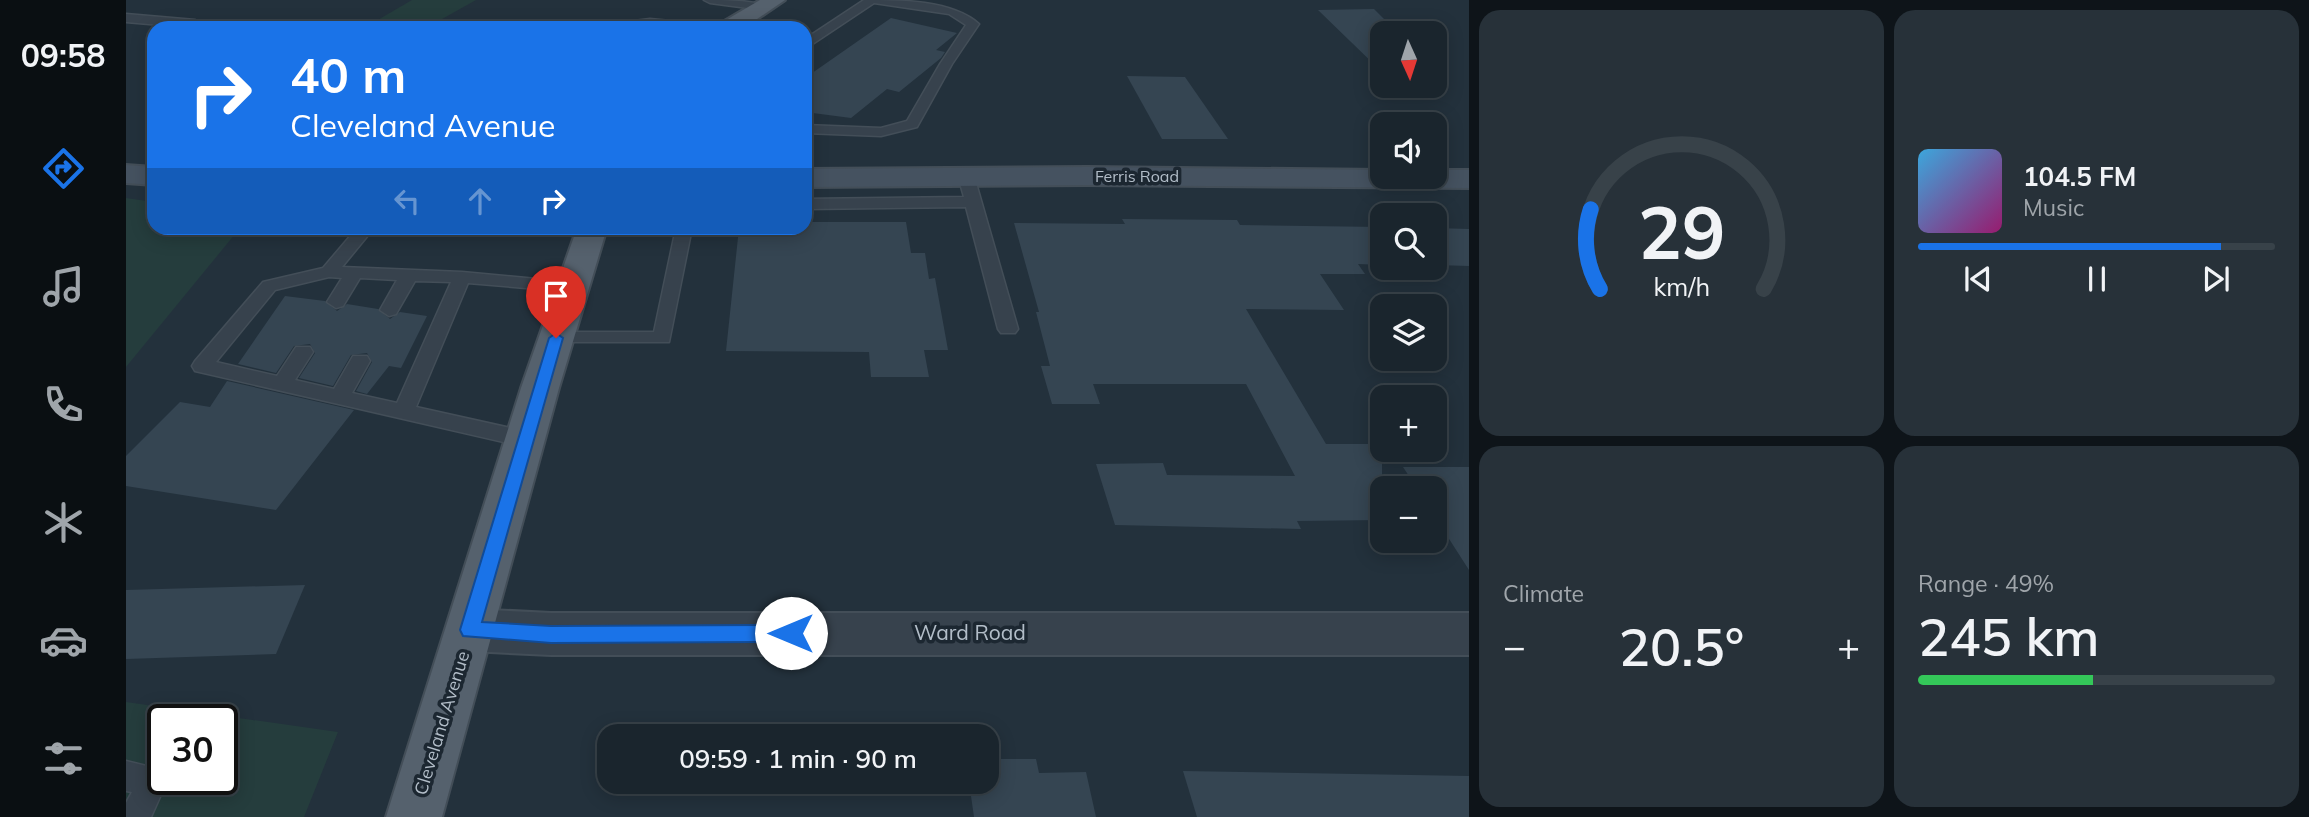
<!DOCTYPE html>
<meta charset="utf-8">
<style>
:root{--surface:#1a252d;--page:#273139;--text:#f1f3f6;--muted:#9fa5aa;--line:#384249;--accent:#1a73e8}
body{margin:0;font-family:Mulish,sans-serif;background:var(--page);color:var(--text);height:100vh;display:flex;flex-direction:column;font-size:26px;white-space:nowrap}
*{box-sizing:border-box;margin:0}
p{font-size:23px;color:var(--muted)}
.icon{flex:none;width:38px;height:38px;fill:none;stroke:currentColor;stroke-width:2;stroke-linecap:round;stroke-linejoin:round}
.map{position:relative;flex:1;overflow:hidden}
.side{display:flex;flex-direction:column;gap:10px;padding:10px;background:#0e1419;width:840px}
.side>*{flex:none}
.guide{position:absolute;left:21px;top:21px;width:665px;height:214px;border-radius:21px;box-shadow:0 4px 18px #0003,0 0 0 2px var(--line);background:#1a73e8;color:#fff;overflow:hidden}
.needle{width:46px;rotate:177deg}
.tools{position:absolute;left:1244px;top:21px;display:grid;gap:14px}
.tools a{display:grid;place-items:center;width:77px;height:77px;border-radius:14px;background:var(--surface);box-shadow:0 4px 18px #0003,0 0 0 2px var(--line);font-size:35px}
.speed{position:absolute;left:21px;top:704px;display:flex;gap:14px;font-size:35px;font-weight:700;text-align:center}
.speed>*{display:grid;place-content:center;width:91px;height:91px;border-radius:50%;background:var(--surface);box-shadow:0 4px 18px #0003,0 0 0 2px var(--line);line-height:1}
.speed .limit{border:4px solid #111;border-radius:10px;background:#fff;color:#111}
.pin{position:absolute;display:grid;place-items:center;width:60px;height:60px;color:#fff;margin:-72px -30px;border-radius:50% 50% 50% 0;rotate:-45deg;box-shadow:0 0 7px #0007}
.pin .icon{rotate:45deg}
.me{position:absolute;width:77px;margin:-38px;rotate:270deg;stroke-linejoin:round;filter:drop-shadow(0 0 5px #0008)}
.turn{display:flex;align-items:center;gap:24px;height:147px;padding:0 28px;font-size:32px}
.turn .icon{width:91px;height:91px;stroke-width:2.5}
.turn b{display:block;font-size:49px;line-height:60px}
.lanes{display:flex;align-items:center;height:66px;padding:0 28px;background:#0003;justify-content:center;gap:35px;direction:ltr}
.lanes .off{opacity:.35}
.big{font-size:52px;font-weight:600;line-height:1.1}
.side .card{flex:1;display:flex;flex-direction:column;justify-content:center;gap:10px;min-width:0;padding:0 24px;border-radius:21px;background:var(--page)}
.side .dial{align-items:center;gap:0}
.dial svg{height:182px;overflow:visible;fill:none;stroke:var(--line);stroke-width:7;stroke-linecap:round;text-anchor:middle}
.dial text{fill:var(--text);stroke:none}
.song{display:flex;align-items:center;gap:21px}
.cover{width:84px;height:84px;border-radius:10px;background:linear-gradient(135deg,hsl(200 70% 55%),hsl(320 70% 35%))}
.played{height:7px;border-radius:4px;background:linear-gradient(90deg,var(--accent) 85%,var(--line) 85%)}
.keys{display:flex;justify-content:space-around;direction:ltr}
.heat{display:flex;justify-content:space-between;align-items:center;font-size:38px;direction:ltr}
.charge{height:10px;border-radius:5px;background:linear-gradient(90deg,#34c759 49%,var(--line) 0)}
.side .tiles{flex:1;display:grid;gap:10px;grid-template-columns:repeat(2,1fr)}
.trip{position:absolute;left:471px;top:724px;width:402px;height:70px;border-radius:21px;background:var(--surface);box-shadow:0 4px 18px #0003,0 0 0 2px var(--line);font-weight:600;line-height:70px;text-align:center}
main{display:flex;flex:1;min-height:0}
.dock{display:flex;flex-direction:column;width:126px;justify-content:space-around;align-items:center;background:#0a0f12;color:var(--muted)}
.dock .icon{width:49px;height:49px}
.dock .selected{color:var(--accent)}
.dock b{font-size:32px;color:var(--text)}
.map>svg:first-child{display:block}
</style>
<main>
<nav class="dock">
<b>09:58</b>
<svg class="icon selected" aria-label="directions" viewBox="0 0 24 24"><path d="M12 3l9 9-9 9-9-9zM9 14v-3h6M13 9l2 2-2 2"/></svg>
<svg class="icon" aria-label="music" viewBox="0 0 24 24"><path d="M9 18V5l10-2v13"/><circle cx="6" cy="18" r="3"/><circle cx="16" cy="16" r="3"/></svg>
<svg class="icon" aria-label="phone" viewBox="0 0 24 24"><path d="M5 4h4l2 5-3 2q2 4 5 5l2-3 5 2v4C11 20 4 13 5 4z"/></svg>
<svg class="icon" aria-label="climate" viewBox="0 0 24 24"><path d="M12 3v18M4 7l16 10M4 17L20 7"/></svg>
<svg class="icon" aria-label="car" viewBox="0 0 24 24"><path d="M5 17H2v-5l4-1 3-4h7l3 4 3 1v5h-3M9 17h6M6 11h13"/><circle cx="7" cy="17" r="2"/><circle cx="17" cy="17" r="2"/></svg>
<svg class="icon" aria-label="filters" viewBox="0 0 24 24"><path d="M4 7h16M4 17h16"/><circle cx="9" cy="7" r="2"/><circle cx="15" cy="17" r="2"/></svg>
</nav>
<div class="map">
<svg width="1343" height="817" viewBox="0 0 1343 817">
<rect width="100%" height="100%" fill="#23313c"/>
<!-- green -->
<g fill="#253d3d" fill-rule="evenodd">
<polygon points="286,0 350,0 300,28 238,28"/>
<polygon points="0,198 28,202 28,228 114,228 0,367"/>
<path d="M0,702L212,732L178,817H0ZM37,719H96V779H37Z"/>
</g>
<!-- building -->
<g fill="#354552">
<polygon points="1248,9 1272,33 1256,33 1256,72 1192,10"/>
<polygon points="765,18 831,33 810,50 819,52 815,58 773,92 761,89 725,118 679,112 679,78"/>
<polygon points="1001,76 1059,77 1102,139 1036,139"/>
<polygon points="996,219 1111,220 1114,225 1256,227 1256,265 1232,264 1239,274 1194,274 1218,310 1120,309 1200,444 1249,444 1256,457 1256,520 1171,521 1175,529 989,525 970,464 1037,463 1041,475 1169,476 1120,384 967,384 974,404 926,404 915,366 924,366 910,312 913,312 888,223 999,224"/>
<polygon points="679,222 780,222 785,253 799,253 803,279 809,278 822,350 798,350 803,377 745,377 743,352 600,351 613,228 679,228"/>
<polygon points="1309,228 1343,229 1343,266 1309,265"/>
<polygon points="159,296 199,301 211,311 221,304 252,309 264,319 274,312 301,316 275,368 263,366 241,394 230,391 246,362 241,353 225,355 207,386 173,378 189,353 184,344 168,346 150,373 112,364"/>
<polygon points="101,381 228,410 150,510 0,486 0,456 54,402 84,407"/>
<polygon points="1277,467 1343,467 1343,570 1309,517 1309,488 1291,488"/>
<polygon points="179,585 150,654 0,659 0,590"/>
<polygon points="861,759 910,759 913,773 960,772 970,817 848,817 843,782 861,782"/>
<polygon points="1057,771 1343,776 1343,817 1071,817"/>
</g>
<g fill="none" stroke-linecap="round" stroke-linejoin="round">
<!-- lane casing -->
<g stroke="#434e58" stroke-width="3">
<g id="lane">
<path d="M578,0C597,0 627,0 643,7L637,10L584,3Z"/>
<path d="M738,0C774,0 826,0 853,24L826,64L791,127L755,136L679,133V125L755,128L781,121L814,64L840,25L823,14L748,3L679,49V39Z"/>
<polygon points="0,14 69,20 75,24 69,28 0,22"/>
<polygon points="524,19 575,24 581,28 524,26 488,28 500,22"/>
<polygon points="840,171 848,176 892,329 889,333 875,333 872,329 840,207 679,209 679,199 838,197 832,176"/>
<path d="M231,228H248L216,267L336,272L453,283L456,287L453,291L447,292L342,283L290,407L407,433L410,439L407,445L399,447L69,371L66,366L69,361L137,282L197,268ZM203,277L216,278L201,302L210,308L217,306L234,278L271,280L254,310L263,316L270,314L289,281L325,282L271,403L226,393L244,361L241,356H227L208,389L169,380L187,352L184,347H170L151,376L90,362L149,290Z"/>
<polygon points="550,228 566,228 543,342 423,342 420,338 423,334 430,332 528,332"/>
<polygon points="0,761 37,770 37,779 42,779 25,817 0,817 0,803 6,792 0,791"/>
</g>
</g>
<!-- street casing -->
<g stroke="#434e58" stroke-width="4">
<polygon id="street" points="344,609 425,613 1343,613 1343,655 425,655 344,651 327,645 320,630 327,615"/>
</g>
<!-- secondary casing -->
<g stroke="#434e58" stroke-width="4">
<g id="secondary">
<polygon points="0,165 28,167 28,185 0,183"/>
<polygon points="961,167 1256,170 1256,177 1309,177 1309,170 1343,170 1343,188 961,185 679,187 679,169"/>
</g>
</g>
<!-- primary casing -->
<g stroke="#434e58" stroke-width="4">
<g id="primary">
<polygon points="634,0 659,0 618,28 592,28 595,23"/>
<polygon points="451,228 481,228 433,388 316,817 260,817 395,388"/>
</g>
</g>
<!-- lane -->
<use href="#lane" fill="#37424d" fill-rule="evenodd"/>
<!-- street -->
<use href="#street" fill="#37424d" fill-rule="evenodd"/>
<!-- secondary -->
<use href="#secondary" fill="#455260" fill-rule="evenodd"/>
<!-- primary -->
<use href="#primary" fill="#55616d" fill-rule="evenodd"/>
</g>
<!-- route -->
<polygon fill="#1a73e8" stroke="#114b97" stroke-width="2" points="430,333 437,338 356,622 425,626 665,625 672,627 675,633 672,639 665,642 425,643 337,636 334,630 423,338"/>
<g text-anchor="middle" stroke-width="7" stroke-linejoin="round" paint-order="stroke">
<!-- far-street labels -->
<g font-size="16" fill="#b2bdc8" stroke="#1c2731">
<text x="1011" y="182">Ferris Road</text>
</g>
<!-- street labels -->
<g font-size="18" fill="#b2bdc8" stroke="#1c2731">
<text transform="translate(316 723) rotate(-73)" y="6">Cleveland Avenue</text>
</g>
<!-- near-street labels -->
<g font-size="21" fill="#b2bdc8" stroke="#1c2731">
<text x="844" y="640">Ward Road</text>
</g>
</g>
</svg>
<div class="tools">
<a><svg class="needle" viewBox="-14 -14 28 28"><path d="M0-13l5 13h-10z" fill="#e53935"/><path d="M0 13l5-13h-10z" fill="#9fa5aa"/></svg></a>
<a><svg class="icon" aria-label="sound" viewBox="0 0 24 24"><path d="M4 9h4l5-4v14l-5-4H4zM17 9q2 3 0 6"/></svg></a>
<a><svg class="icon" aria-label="search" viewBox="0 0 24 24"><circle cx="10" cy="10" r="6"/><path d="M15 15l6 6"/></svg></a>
<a><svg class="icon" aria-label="layers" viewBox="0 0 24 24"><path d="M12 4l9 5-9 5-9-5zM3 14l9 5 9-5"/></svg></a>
<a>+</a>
<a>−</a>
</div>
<div class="speed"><div class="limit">30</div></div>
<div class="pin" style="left:430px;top:338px;background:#d93025"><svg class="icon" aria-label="arrive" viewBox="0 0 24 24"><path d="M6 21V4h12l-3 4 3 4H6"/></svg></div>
<svg class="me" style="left:665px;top:633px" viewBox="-20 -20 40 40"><circle r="19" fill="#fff"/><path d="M0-13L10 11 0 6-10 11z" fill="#1a73e8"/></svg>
<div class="trip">09:59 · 1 min · 90 m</div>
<div class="guide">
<div class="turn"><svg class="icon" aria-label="right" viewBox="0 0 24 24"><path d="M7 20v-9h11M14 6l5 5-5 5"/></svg><div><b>40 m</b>Cleveland Avenue</div></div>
<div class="lanes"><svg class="icon off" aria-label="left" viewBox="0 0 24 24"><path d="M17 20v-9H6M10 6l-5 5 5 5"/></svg><svg class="icon off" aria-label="ahead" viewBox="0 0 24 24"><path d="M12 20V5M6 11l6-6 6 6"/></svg><svg class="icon" aria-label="right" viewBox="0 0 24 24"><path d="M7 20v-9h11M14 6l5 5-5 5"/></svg></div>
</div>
</div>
<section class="side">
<div class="tiles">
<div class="card dial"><svg viewBox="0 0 100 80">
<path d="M14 69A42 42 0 1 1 86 69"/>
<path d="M14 69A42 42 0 0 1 10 34" stroke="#1a73e8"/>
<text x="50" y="56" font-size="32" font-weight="700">29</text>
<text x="50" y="72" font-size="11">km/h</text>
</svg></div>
<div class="card">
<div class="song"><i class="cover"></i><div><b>104.5 FM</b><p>Music</p></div></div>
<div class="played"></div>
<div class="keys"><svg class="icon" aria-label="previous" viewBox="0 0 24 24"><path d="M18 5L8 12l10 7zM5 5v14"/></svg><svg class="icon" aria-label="pause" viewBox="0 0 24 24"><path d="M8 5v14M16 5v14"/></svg><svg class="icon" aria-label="next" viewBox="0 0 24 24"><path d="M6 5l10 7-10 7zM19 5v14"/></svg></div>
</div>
<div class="card"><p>Climate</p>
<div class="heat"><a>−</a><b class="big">20.5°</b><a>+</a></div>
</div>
<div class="card"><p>Range · 49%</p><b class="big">245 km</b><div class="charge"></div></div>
</div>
</section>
</main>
